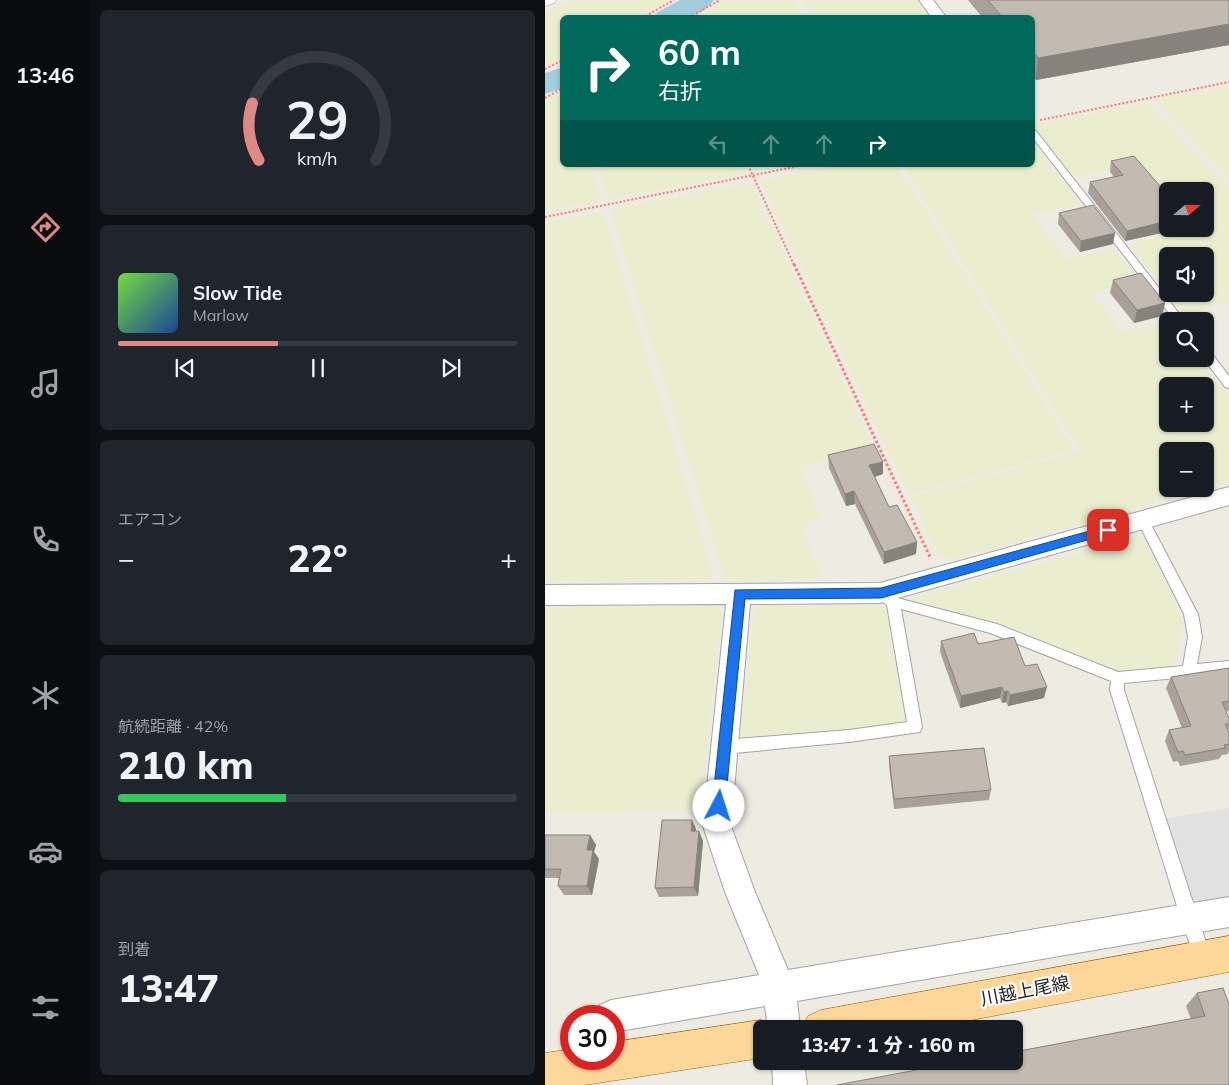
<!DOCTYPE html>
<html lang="ja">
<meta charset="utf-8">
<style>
:root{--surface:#171b24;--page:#20242c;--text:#f1f3f6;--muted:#9ea1a6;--line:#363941;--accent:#df8987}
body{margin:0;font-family:Mulish,"Noto Sans JP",sans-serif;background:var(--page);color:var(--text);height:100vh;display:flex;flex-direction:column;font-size:19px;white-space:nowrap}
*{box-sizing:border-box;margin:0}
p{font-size:16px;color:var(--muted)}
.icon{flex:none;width:28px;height:28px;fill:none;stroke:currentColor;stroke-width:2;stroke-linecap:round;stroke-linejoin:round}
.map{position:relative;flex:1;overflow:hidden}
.details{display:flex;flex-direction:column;gap:10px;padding:10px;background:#0d0f14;width:455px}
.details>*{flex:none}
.guide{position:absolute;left:15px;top:15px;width:475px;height:152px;border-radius:8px;box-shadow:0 1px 4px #0004;background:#00695c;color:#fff;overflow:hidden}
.needle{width:32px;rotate:70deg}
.tools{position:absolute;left:614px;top:182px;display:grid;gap:10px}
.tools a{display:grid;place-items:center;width:55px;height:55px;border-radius:8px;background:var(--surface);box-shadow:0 1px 4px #0004;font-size:25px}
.speed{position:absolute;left:15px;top:1005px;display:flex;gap:10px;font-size:25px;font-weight:700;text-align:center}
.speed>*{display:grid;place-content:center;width:65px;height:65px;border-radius:50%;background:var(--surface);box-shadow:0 1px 4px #0004;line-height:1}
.speed .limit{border:8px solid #d22;background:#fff;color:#111}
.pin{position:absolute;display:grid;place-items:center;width:42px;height:42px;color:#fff;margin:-21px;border-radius:10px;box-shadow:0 2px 8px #0006}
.me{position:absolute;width:55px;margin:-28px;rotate:5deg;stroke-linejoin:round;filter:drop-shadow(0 0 4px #0008)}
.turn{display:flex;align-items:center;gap:18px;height:105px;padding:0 15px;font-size:22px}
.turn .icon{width:65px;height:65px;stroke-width:2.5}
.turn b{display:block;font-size:35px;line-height:42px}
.lanes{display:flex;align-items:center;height:48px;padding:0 15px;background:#0003;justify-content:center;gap:25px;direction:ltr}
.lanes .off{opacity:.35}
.big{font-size:38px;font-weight:800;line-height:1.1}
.details .card{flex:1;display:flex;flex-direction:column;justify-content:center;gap:8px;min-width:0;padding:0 18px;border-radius:8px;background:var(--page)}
.details .dial{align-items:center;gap:0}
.dial svg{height:130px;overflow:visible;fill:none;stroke:var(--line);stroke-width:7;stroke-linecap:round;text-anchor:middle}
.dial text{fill:var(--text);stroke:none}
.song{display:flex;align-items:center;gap:15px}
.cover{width:60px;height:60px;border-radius:8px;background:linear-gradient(135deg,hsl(100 70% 55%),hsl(220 70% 35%))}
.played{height:5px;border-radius:2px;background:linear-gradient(90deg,var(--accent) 40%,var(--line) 40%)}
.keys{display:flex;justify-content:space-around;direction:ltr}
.heat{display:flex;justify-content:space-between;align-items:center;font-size:28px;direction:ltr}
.charge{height:8px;border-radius:4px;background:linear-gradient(90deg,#34c759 42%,var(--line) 0)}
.trip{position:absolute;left:208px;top:1020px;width:270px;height:50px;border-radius:8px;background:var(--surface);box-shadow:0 1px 4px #0004;font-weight:800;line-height:50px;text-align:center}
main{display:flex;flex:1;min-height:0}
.tabs{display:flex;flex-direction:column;width:90px;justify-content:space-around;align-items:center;background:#090b0e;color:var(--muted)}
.tabs .icon{width:35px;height:35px}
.tabs .current{color:var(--accent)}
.tabs b{font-size:22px;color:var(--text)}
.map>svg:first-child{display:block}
</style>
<main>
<nav class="tabs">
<b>13:46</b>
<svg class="icon current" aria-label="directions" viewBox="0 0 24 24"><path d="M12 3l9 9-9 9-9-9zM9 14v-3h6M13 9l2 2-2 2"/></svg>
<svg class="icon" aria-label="music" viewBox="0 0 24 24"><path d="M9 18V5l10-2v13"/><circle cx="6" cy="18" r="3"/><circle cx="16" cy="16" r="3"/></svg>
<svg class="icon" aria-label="phone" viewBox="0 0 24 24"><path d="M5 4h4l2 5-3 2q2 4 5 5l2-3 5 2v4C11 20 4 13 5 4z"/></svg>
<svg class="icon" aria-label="climate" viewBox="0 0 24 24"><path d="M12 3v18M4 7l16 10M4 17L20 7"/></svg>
<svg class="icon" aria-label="car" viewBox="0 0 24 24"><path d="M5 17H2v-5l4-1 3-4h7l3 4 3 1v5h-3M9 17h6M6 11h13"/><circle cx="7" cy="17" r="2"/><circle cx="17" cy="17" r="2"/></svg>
<svg class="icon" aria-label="filters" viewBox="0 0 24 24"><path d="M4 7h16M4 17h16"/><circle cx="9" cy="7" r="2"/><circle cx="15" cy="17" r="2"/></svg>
</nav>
<section class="details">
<div class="card dial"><svg viewBox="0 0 100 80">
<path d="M14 69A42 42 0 1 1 86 69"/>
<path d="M14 69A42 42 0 0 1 10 34" stroke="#df8987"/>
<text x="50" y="56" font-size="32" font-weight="700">29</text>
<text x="50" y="72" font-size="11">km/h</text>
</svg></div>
<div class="card">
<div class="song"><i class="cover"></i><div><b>Slow Tide</b><p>Marlow</p></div></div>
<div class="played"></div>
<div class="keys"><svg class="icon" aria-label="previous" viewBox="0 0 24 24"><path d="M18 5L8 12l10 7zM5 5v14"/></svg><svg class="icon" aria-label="pause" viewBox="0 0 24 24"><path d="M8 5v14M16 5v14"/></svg><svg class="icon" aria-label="next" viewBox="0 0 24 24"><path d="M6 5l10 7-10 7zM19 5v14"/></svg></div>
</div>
<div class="card"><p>エアコン</p>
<div class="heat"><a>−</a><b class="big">22°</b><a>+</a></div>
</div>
<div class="card"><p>航続距離 · 42%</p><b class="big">210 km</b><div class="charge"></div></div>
<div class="card"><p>到着</p><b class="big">13:47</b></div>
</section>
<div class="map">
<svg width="684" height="1085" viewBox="0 0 684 1085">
<rect width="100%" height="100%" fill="#eeebe3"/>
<!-- farmland -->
<g fill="#eaeece" fill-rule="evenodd">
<polygon points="32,0 125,0 92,17 18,18 17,57 0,66 0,13"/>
<polygon points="182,0 249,0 260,17 150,17"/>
<polygon points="256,0 372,0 385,17 267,17"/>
<polygon points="684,86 684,179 609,100"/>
<polygon points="17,91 18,165 46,165 57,200 0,211 0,100"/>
<polygon points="602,103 684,188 684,303 640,314 623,294 660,294 660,256 622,256 622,293 584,244 646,229 660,229 660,191 622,191 622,201 591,164 527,177 489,127 493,124"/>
<path d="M488,142L535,204L488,215L521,259L568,248L595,282L547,294L576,332L625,320L622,321V359H655L684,395V482L409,559L392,555L366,497L535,451L358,165H488ZM622,386H660V424H622ZM622,451H660V489H622Z"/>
<polygon points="53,165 198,165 202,173 64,200"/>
<polygon points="294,165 352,165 529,450 364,495 216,181"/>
<polygon points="206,183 328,447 256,467 276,518 257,525 275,578 181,581 65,209"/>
<polygon points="58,212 170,580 0,581 0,223"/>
<polygon points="597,536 628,596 638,624 631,660 616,672 579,673 446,622 373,603 365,599"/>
<polygon points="215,605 330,605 341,610 358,715 353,724 196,738 209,612"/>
<polygon points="170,606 177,615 154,810 0,812 0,608"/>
</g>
<!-- parking -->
<polygon fill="#e1e1e1" points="684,808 684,898 653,904 639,890 618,819"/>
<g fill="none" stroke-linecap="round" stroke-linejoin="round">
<!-- river -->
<g fill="#a2cddd" fill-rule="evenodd">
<path d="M135,0H169C155,20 131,18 109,18L113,12Z"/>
<polygon points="18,67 18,88 0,94 0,73"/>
</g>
<!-- service casing -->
<g stroke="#a4a4a4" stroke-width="2">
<g id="service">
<polygon points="488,130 491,131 640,321 630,321 488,138"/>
<polygon points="660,349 664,350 684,376 684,388 680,387 659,359"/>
<polygon points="598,515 602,517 653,614 657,637 652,664 684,661 684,673 579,683 579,690 666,958 664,964 658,966 652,964 636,919 565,690 566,681 445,633 356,609 377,727 375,732 304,742 179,754 174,752 172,747 174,742 179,740 304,730 362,722 342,605 330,597 329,593 330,589 335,588 352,598 452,624 573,672 638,666 643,637 639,614 592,520 594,517"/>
</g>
</g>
<!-- minor casing -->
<g stroke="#a4a4a4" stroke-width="2">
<g id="minor">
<polygon points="374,0 388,0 402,18 387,18"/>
<polygon points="684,487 684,505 335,603 205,604 186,826 210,892 243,970 684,897 684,927 252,1001 255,1029 223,1029 220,1006 69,1032 69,1016 50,1016 55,1005 66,1000 214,975 180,892 158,826 181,604 0,605 0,585 335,583"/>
<polygon points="227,1061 259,1061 262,1085 228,1085"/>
</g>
</g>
<!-- tertiary casing -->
<g stroke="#a4a4a4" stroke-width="1">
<polygon id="tertiary" points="0,0 11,0 9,3 0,6"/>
</g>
<!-- primary casing -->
<g stroke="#966a00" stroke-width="1">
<g id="primary">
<polygon points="684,936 684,972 378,1029 257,1029 263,1016 276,1010"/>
<polygon points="216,1020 229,1026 231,1029 216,1029 216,1058 40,1085 0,1085 0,1053 26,1049 26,1059 69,1059 69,1042"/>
</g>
</g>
<!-- path-far1 -->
<g stroke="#fb7c67" stroke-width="2" stroke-dasharray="2 2" stroke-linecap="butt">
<polyline points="97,18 129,0"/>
<polyline points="144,18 175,0"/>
<polyline points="0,69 18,60"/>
<polyline points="0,98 18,88"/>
<polyline points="495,120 684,82"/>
<polyline points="203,165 249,265"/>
<polyline points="0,217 259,165"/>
</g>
<!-- path -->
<polyline stroke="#fb7c67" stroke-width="3" stroke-dasharray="2.5 2.5" stroke-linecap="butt" points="249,264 385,557"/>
<!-- service -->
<use href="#service" fill="#fff" fill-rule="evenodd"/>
<!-- minor -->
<use href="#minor" fill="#fff" fill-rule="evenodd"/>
<!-- tertiary -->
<use href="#tertiary" fill="#fff" fill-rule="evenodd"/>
<!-- primary -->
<use href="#primary" fill="#fdd69a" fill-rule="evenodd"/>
</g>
<!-- wall -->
<g fill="#a8a099">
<polygon points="423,0 684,0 684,45 491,80 488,77 488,18 438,18"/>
<polygon points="566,161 622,194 622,226 621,232 580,241 543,193 545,182 569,177 565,172"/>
<polygon points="514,213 570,233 568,244 535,252 513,224"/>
<polygon points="568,280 620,303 617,316 589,323 565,293"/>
<polygon points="283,455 338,462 338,474 330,477 344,507 372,542 371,554 339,564 310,504 301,506 284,468"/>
<polygon points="396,641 433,644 480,666 499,698 463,706 461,702 457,703 455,698 415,708 395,652"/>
<polygon points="684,668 684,711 681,712 684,718 684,728 683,730 684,733 684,751 683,754 677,755 674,759 635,766 633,761 628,762 620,741 624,730 637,728 621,688 626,677"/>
<polygon points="344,756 446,790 444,800 349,809 344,766"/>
<polygon points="147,820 151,829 151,831 154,831 158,841 153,896 114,897 110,888"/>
<polygon points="0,835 45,835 51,845 49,852 54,859 47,895 19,895 13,886 14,878 0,878"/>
<polygon points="652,993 684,1085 646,1019 641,1006"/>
</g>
<!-- shaded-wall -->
<g fill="#88827d">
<polygon points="684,24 684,45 491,80 493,58"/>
<polygon points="621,215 622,215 622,226 621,232 580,241 582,231"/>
<polygon points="570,233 568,244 535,252 536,241"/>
<polygon points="620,303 617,316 589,323 592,310"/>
<polygon points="338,462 338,474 325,478 324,465"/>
<polygon points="309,491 310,504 301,506 300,494"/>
<polygon points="372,542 371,554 339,564 339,552"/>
<polygon points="457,687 455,698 415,708 416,696"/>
<polygon points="502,687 499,698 463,706 465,695"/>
<polygon points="463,691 461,702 457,703 459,692"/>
<polygon points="147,820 151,829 149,841 146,831"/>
<polygon points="154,831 158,841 153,896 149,887"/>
<polygon points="45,835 51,845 49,852 54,859 47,895 42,886 42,850"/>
</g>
<!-- building -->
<g fill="#c3bab2" stroke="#88827d">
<polygon points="443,0 684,0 684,24 493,58 488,51 488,18 458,18"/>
<polygon points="589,156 622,194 622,215 621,215 622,217 622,221 582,231 545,182 578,175 566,161"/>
<polygon points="548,205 570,233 536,241 514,213"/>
<polygon points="596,273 620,303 592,310 568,280"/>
<polygon points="329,444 338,462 324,465 344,507 352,505 372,542 339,552 309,491 300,494 283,455"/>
<polygon points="429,633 433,644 469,637 480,666 492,664 502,687 465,695 463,691 459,692 457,687 416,696 396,641"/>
<polygon points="684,668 684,701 677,702 684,718 684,724 680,724 684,733 684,744 679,745 680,748 640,755 638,751 633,752 624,730 646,726 626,677"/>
<polygon points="439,748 446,790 349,799 344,756"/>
<polygon points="117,820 147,820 146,831 154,831 149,887 110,888"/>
<polygon points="0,835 45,835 42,850 48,850 42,886 13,886 16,869 0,869"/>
<polygon points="678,988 684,1004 684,1085 292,1085 419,1061 469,1061 469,1052 660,1016 652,993"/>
</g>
<!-- route -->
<polygon fill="#1a73e8" stroke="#114b97" points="563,526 568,530 567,533 336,598 200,599 180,806 178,811 174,812 169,811 167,806 190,590 336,588"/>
<g text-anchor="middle" stroke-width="4.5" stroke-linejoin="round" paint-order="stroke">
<!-- near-street labels -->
<g font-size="18" fill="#1d1d1d" stroke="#fff">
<text transform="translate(480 991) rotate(-11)" y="6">川越上尾線</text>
</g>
</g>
</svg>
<div class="tools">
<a><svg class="needle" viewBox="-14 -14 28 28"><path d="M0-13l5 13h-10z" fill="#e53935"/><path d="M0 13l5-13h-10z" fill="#9ea1a6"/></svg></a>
<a><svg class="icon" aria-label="sound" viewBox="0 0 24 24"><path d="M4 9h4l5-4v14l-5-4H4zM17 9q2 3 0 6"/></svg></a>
<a><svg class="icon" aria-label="search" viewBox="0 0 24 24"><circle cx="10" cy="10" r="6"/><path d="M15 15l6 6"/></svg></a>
<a>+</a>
<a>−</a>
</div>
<div class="speed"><div class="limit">30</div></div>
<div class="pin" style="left:563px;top:530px;background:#d93025"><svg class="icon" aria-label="arrive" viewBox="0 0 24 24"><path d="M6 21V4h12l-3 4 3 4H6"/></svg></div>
<svg class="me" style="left:174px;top:806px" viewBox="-20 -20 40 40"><circle r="19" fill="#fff"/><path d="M0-13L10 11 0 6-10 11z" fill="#1a73e8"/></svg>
<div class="trip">13:47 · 1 分 · 160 m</div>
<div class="guide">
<div class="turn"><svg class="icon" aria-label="right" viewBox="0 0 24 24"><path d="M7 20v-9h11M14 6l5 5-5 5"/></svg><div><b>60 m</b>右折</div></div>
<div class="lanes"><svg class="icon off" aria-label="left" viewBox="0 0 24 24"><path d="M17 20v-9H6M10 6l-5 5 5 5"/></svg><svg class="icon off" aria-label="ahead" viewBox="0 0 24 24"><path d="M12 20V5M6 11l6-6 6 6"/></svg><svg class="icon off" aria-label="ahead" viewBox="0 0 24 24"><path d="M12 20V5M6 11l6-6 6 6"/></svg><svg class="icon" aria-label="right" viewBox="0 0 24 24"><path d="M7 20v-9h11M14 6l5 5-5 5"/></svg></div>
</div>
</div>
</main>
